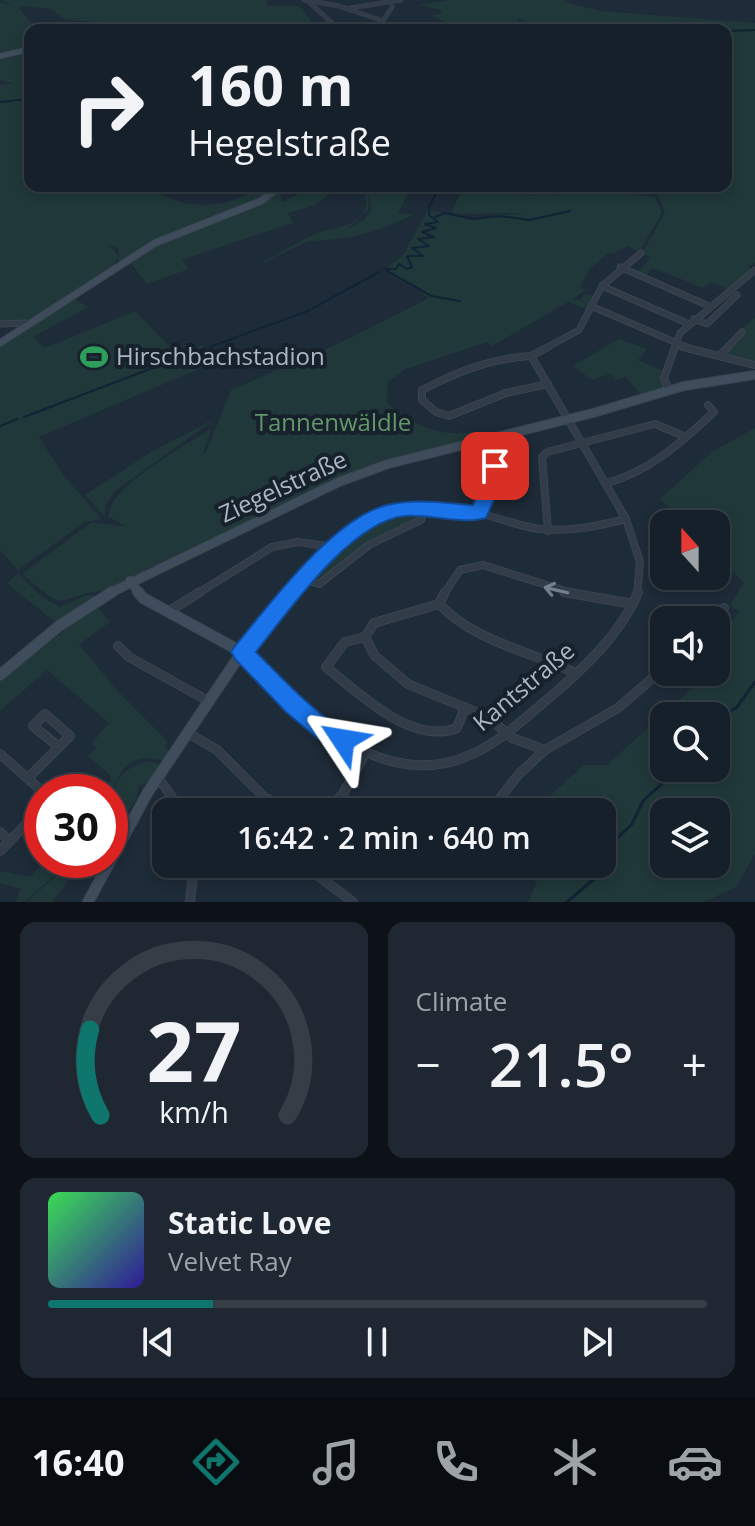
<!DOCTYPE html>
<meta charset="utf-8">
<style>
:root{--surface:#16202a;--page:#1f2832;--text:#f1f3f6;--muted:#9ea3a8;--line:#353e47;--accent:#0f766e}
body{margin:0;font-family:"Open Sans",sans-serif;background:var(--page);color:var(--text);height:100vh;display:flex;flex-direction:column;font-size:30px;white-space:nowrap}
*{box-sizing:border-box;margin:0}
p{font-size:26px;color:var(--muted)}
.icon{flex:none;width:44px;height:44px;fill:none;stroke:currentColor;stroke-width:2;stroke-linecap:round;stroke-linejoin:round}
.map{position:relative;height:902px;overflow:hidden}
.drawer{display:flex;flex-direction:column;gap:20px;padding:20px;background:#0c1217;flex:1}
.drawer>*{flex:none}
.hud{position:absolute;left:24px;top:24px;width:708px;height:168px;border-radius:16px;box-shadow:0 4px 12px #0003,0 0 0 2px var(--line);background:#16202a;color:var(--text);overflow:hidden}
.needle{width:52px;rotate:339deg}
.tools{position:absolute;left:650px;top:510px;display:grid;gap:16px}
.tools a{display:grid;place-items:center;width:80px;height:80px;border-radius:16px;background:var(--surface);box-shadow:0 4px 12px #0003,0 0 0 2px var(--line);font-size:40px}
.speed{position:absolute;left:24px;top:774px;display:flex;gap:16px;font-size:40px;font-weight:700;text-align:center}
.speed>*{display:grid;place-content:center;width:104px;height:104px;border-radius:50%;background:var(--surface);box-shadow:0 4px 12px #0003,0 0 0 2px var(--line);line-height:1}
.speed .limit{border:12px solid #d22;background:#fff;color:#111}
.pin{position:absolute;display:grid;place-items:center;width:68px;height:68px;color:#fff;margin:-34px;border-radius:16px;box-shadow:0 4px 12px #0006}
.me{position:absolute;width:88px;margin:-44px;rotate:303deg;stroke-linejoin:round;filter:drop-shadow(0 0 6px #0008)}
.turn{display:flex;align-items:center;gap:28px;height:168px;padding:0 32px;font-size:36px}
.turn .icon{width:104px;height:104px;stroke-width:2.5}
.turn b{display:block;font-size:56px;line-height:68px}
.big{font-size:60px;font-weight:600;line-height:1.1}
.drawer .card{flex:1;display:flex;flex-direction:column;justify-content:center;gap:12px;min-width:0;padding:0 28px;border-radius:16px;background:var(--page)}
.drawer .dial{align-items:center;gap:0}
.dial svg{height:208px;overflow:visible;fill:none;stroke:var(--line);stroke-width:7;stroke-linecap:round;text-anchor:middle}
.dial text{fill:var(--text);stroke:none}
.song{display:flex;align-items:center;gap:24px}
.cover{width:96px;height:96px;border-radius:12px;background:linear-gradient(135deg,hsl(130 70% 55%),hsl(250 70% 35%))}
.played{height:8px;border-radius:4px;background:linear-gradient(90deg,var(--accent) 25%,var(--line) 25%)}
.keys{display:flex;justify-content:space-around;direction:ltr}
.heat{display:flex;justify-content:space-between;align-items:center;font-size:44px;direction:ltr}
.drawer .tiles{flex:1;display:grid;gap:20px;grid-template-columns:1fr 1fr}
.card:last-child{grid-column:span 2}
.trip{position:absolute;left:152px;top:798px;width:464px;height:80px;border-radius:16px;background:var(--surface);box-shadow:0 4px 12px #0003,0 0 0 2px var(--line);font-weight:600;line-height:80px;text-align:center}
.dock{display:flex;height:128px;justify-content:space-around;align-items:center;background:#090d11;color:var(--muted)}
.dock .icon{width:56px;height:56px}
.dock .active{color:var(--accent)}
.dock b{font-size:36px;color:var(--text)}
.map>svg:first-child{display:block}
</style>
<div class="map">
<svg width="755" height="902" viewBox="0 0 755 902">
<rect width="100%" height="100%" fill="#1e2b38"/>
<!-- green -->
<g fill="#203839" fill-rule="evenodd">
<polygon points="1,0 267,0 267,6 299,6 312,22 328,21 335,27 314,24 319,30 106,30 100,22 66,20 51,9 22,6 19,8 37,30 30,30 30,47 0,54 0,2 14,6"/>
<polygon points="447,0 566,0 564,2 602,11 755,23 755,263 749,267 752,269 728,289 710,282 703,288 653,268 645,276 636,273 651,258 642,253 665,212 653,186 726,186 726,30 525,30 524,21 520,18 517,20 522,22 523,30 462,30 430,15 442,14 440,10 418,5"/>
<path d="M30,50V186H149C170,206 208,209 235,200C249,194 262,186 278,186L269,198L285,186L280,194L282,202L314,186H339L315,205L288,213L293,223L182,260L189,269L147,284L130,262L118,264L119,250L108,243L119,257L112,268L29,320L0,323V85L13,83L0,80V57Z"/>
<path d="M365,186L369,194L368,210L348,228L364,220L371,211L369,186H412L398,213L413,215C379,230 365,238 311,241C302,242 259,267 243,271C269,261 283,249 311,236C331,226 355,230 366,208Z"/>
<path d="M465,186H523L524,191L530,196L525,190L527,186H537L554,195L575,186H650L651,191L629,193L655,197L662,213L639,252L627,246L613,254L609,252L588,271L580,286L585,290L572,300H580L585,294L593,296L586,309L568,302L492,346L487,342L406,369L388,382L387,403C416,426 437,437 473,432L477,439L344,477L107,590C51,596 74,618 22,574L92,522L127,527L109,517C106,488 187,444 211,429L203,453L206,452L231,390L346,340L429,298L420,292L422,289L385,269L403,255L428,210L475,220L499,214L524,215C500,210 476,217 451,212Z"/>
<polygon points="72,297 88,307 33,337 45,348 135,311 178,355 203,345 218,361 39,437 64,476 102,519 85,522 18,570 0,550 0,344"/>
<polygon points="755,318 755,365 722,356 742,333 742,328"/>
<polygon points="619,339 647,349 638,360 662,370 660,379 667,389 642,396 626,377 616,380 610,374 592,380 573,366"/>
<polygon points="218,417 115,491 105,506 105,517 85,495 151,452"/>
<path d="M755,428V854L736,887L704,902H528L537,882L508,864H602V812H532L584,765H607L710,672H716V635L740,612L730,605L744,583L716,553V524H689L660,499L713,451ZM664,716H716V768H664ZM716,812V864H664V812Z"/>
<polygon points="424,508 424,518 369,545 319,584 303,579 357,527 386,512"/>
<polygon points="18,574 42,597 60,607 87,595 97,596 56,623 7,583"/>
<path d="M96,605L110,622L79,644L114,687L168,742L165,747L171,753L166,761C130,751 120,768 110,798V792H106L111,776L88,756L96,748L92,743L109,723L47,670L0,711V681Z"/>
<path d="M150,761L160,764L148,782L138,786L137,797L110,841C110,804 107,769 150,761Z"/>
<polygon points="47,860 71,860 25,902 15,902 21,889 0,883 0,871 30,877"/>
<polygon points="73,860 98,860 94,871 81,864 52,902 27,902"/>
</g>
<g fill="none" stroke-linecap="round" stroke-linejoin="round">
<!-- stream-far1 -->
<g stroke="#122335" stroke-width="2">
<polyline points="726,31 755,30"/>
<polyline points="0,102 30,99"/>
<polyline points="429,207 440,186"/>
<polyline points="435,217 445,213 472,219 500,216 529,220 570,211"/>
<polyline points="384,269 396,269 399,264 407,269 412,267 407,256 423,256 412,248 429,246 418,239 434,237 422,232 436,228 425,224 438,222 429,215 429,208"/>
<polyline points="386,270 431,296 460,301"/>
<polyline points="313,308 379,272"/>
<polyline points="210,347 310,310"/>
<polyline points="24,417 205,348"/>
<polyline points="0,426 17,419"/>
</g>
<!-- stream -->
<g stroke="#122335" stroke-width="3">
<polyline points="716,720 737,707 755,682"/>
<polyline points="602,862 610,845 632,824 643,801 679,768"/>
<polyline points="567,902 594,879 601,864"/>
</g>
<!-- street-far3 casing -->
<g stroke="#3b4551" stroke-width="5">
<g id="street-far3">
<polyline points="304,0 339,6 383,21"/>
<polyline points="309,2 332,23"/>
<polyline points="350,8 401,0"/>
<polyline points="383,21 392,7"/>
<polyline points="377,30 384,27"/>
</g>
</g>
<!-- street-far2 casing -->
<g stroke="#3b4551" stroke-width="7">
<g id="street-far2">
<polyline points="620,267 709,306"/>
<polyline points="602,286 689,324"/>
<polyline points="591,306 691,349"/>
<polyline points="694,319 707,324 737,295"/>
<polyline points="0,324 27,323"/>
<polyline points="544,349 579,330 602,286 641,253"/>
<polyline points="674,349 680,333 755,270"/>
<polyline points="726,349 742,332"/>
</g>
</g>
<!-- street-far1 casing -->
<g stroke="#3b4551" stroke-width="8">
<g id="street-far1">
<polyline points="548,347 531,356 626,519"/>
<polyline points="683,347 755,365"/>
<path d="M531,356C491,358 457,372 422,390V400L436,412L449,416L506,393L548,384"/>
<polyline points="719,356 728,347"/>
<polyline points="669,390 664,378 675,347"/>
<path d="M607,483C651,471 681,442 714,412L708,405"/>
<polyline points="479,512 497,470 495,466"/>
<polyline points="626,519 640,562 637,594"/>
<polyline points="548,531 542,457 547,452 655,424 686,437"/>
<polyline points="303,579 319,584 369,545 421,520 424,508"/>
<polyline points="197,594 272,547 298,542 334,547"/>
<path d="M288,594C310,568 333,540 363,523C398,503 445,503 483,514C502,519 521,527 541,529C570,532 598,526 626,519"/>
<polyline points="444,594 460,570 483,565 575,594"/>
</g>
</g>
<!-- street casing -->
<g stroke="#3b4551" stroke-width="10">
<g id="street">
<path d="M290,592L242,652C298,710 381,795 470,755C499,743 525,718 549,698C582,670 622,633 638,592"/>
<polyline points="564,592 633,604"/>
<polyline points="439,604 374,623 365,637 375,656 408,684 488,717 512,738 545,750 618,708 664,668"/>
<polyline points="439,604 445,592"/>
<path d="M439,604C477,643 528,650 575,673"/>
<polyline points="168,612 200,592"/>
<polyline points="712,620 724,608"/>
<path d="M365,637L345,642L326,667C359,693 412,746 457,728L465,707"/>
<polyline points="118,646 129,657 208,701"/>
<polygon points="45,714 70,736 59,747 33,726"/>
<polyline points="188,733 217,750 265,798 300,812"/>
<polyline points="0,754 43,792"/>
<polyline points="158,777 182,812"/>
<polyline points="28,778 59,747"/>
<polyline points="326,812 343,794 366,752"/>
<polyline points="489,812 519,774 545,750"/>
<polyline points="0,832 9,841"/>
<polyline points="0,851 42,808"/>
<polyline points="302,864 353,902"/>
<polyline points="190,902 194,864"/>
</g>
</g>
<!-- secondary-far3 casing -->
<g stroke="#3b4551" stroke-width="6">
<polyline id="secondary-far3" points="0,56 30,49"/>
</g>
<!-- secondary-far2 casing -->
<g stroke="#3b4551" stroke-width="8">
<polyline id="secondary-far2" points="0,343 155,243 261,201 280,186"/>
</g>
<!-- secondary-far1 casing -->
<g stroke="#3b4551" stroke-width="10">
<g id="secondary-far1">
<polyline points="130,581 140,594"/>
<polyline points="108,594 339,482 388,464 593,413 684,386 755,375"/>
</g>
</g>
<!-- secondary casing -->
<g stroke="#3b4551" stroke-width="12">
<g id="secondary">
<polyline points="0,675 59,626 112,592"/>
<polyline points="88,902 148,792 242,652 143,598 138,592"/>
</g>
</g>
<!-- street-far3 -->
<use href="#street-far3" stroke="#313c48" stroke-width="4"/>
<!-- street-far2 -->
<use href="#street-far2" stroke="#313c48" stroke-width="5"/>
<!-- street-far1 -->
<use href="#street-far1" stroke="#313c48" stroke-width="6"/>
<!-- street -->
<use href="#street" stroke="#313c48" stroke-width="8"/>
<!-- secondary-far3 -->
<use href="#secondary-far3" stroke="#3f4c5b" stroke-width="5"/>
<!-- secondary-far2 -->
<use href="#secondary-far2" stroke="#3f4c5b" stroke-width="6"/>
<!-- secondary-far1 -->
<use href="#secondary-far1" stroke="#3f4c5b" stroke-width="8"/>
<!-- secondary -->
<use href="#secondary" stroke="#3f4c5b" stroke-width="10"/>
</g>
<!-- one-way arrows -->
<defs><path id="oneway-shaft" d="M-6 0H5M1.5-3L5.5 0L1.5 3" fill="none" stroke-width="1.6" stroke-linecap="round" stroke-linejoin="round" transform="scale(2)"/></defs>
<use stroke="#74808d" href="#oneway-shaft" transform="translate(556 590) rotate(-167)"/>
<!-- route -->
<path fill="#1a73e8" stroke="#114b97" stroke-width="2" d="M495,459L502,461L507,470L486,518C461,525 431,514 405,516C351,521 288,612 256,652C280,676 303,701 330,721C340,728 350,729 355,740L351,748L343,751L317,738L286,712L235,659L231,652L235,646C270,604 333,518 387,505C414,498 445,503 473,505L488,470L486,466Z"/>
<!-- icons -->
<defs>
<g id="stadium-bare" transform="scale(2.16)"><path d="M0-5a6.5 5 0 1 0 0 10a6.5 5 0 1 0 0-10ZM-3.5-1.8h7v3.6h-7Z" fill="#2e9e5b" stroke="#17212c" stroke-width="2.5" paint-order="stroke"/></g>
</defs>
<g fill-rule="evenodd">
<use href="#stadium-bare" x="94" y="357"/>
</g>
<g text-anchor="middle" stroke-width="8" stroke-linejoin="round" paint-order="stroke">
<!-- poi labels -->
<g font-size="24" fill="#abb7c5" stroke="#17212c" text-anchor="start">
<text x="116" y="365">Hirschbachstadion</text>
</g>
<!-- park labels -->
<g font-size="24" fill="#62976a" stroke="#17212c">
<text x="333" y="431">Tannenwäldle</text>
</g>
<!-- street labels -->
<g font-size="24" fill="#abb7c5" stroke="#17212c">
<text transform="translate(283 487) rotate(-25)" y="8">Ziegelstraße</text>
<text transform="translate(524 687) rotate(-40)" y="8">Kantstraße</text>
</g>
</g>
</svg>
<div class="tools">
<a><svg class="needle" viewBox="-14 -14 28 28"><path d="M0-13l5 13h-10z" fill="#e53935"/><path d="M0 13l5-13h-10z" fill="#9ea3a8"/></svg></a>
<a><svg class="icon" aria-label="sound" viewBox="0 0 24 24"><path d="M4 9h4l5-4v14l-5-4H4zM17 9q2 3 0 6"/></svg></a>
<a><svg class="icon" aria-label="search" viewBox="0 0 24 24"><circle cx="10" cy="10" r="6"/><path d="M15 15l6 6"/></svg></a>
<a><svg class="icon" aria-label="layers" viewBox="0 0 24 24"><path d="M12 4l9 5-9 5-9-5zM3 14l9 5 9-5"/></svg></a>
</div>
<div class="speed"><div class="limit">30</div></div>
<div class="pin" style="left:495px;top:466px;background:#d93025"><svg class="icon" aria-label="arrive" viewBox="0 0 24 24"><path d="M6 21V4h12l-3 4 3 4H6"/></svg></div>
<svg class="me" style="left:343px;top:740px" viewBox="-20 -20 40 40"><path d="M0-17L14 15 0 8-14 15z" fill="#1a73e8" stroke="#fff" stroke-width="4"/></svg>
<div class="trip">16:42 · 2 min · 640 m</div>
<div class="hud">
<div class="turn"><svg class="icon" aria-label="right" viewBox="0 0 24 24"><path d="M7 20v-9h11M14 6l5 5-5 5"/></svg><div><b>160 m</b>Hegelstraße</div></div>
</div>
</div>
<section class="drawer">
<div class="tiles">
<div class="card dial"><svg viewBox="0 0 100 80">
<path d="M14 69A42 42 0 1 1 86 69"/>
<path d="M14 69A42 42 0 0 1 10 36" stroke="#0f766e"/>
<text x="50" y="56" font-size="32" font-weight="700">27</text>
<text x="50" y="72" font-size="11">km/h</text>
</svg></div>
<div class="card"><p>Climate</p>
<div class="heat"><a>−</a><b class="big">21.5°</b><a>+</a></div>
</div>
<div class="card">
<div class="song"><i class="cover"></i><div><b>Static Love</b><p>Velvet Ray</p></div></div>
<div class="played"></div>
<div class="keys"><svg class="icon" aria-label="previous" viewBox="0 0 24 24"><path d="M18 5L8 12l10 7zM5 5v14"/></svg><svg class="icon" aria-label="pause" viewBox="0 0 24 24"><path d="M8 5v14M16 5v14"/></svg><svg class="icon" aria-label="next" viewBox="0 0 24 24"><path d="M6 5l10 7-10 7zM19 5v14"/></svg></div>
</div>
</div>
</section>
<nav class="dock">
<b>16:40</b>
<svg class="icon active" aria-label="directions" viewBox="0 0 24 24"><path d="M12 3l9 9-9 9-9-9zM9 14v-3h6M13 9l2 2-2 2"/></svg>
<svg class="icon" aria-label="music" viewBox="0 0 24 24"><path d="M9 18V5l10-2v13"/><circle cx="6" cy="18" r="3"/><circle cx="16" cy="16" r="3"/></svg>
<svg class="icon" aria-label="phone" viewBox="0 0 24 24"><path d="M5 4h4l2 5-3 2q2 4 5 5l2-3 5 2v4C11 20 4 13 5 4z"/></svg>
<svg class="icon" aria-label="climate" viewBox="0 0 24 24"><path d="M12 3v18M4 7l16 10M4 17L20 7"/></svg>
<svg class="icon" aria-label="car" viewBox="0 0 24 24"><path d="M5 17H2v-5l4-1 3-4h7l3 4 3 1v5h-3M9 17h6M6 11h13"/><circle cx="7" cy="17" r="2"/><circle cx="17" cy="17" r="2"/></svg>
</nav>
